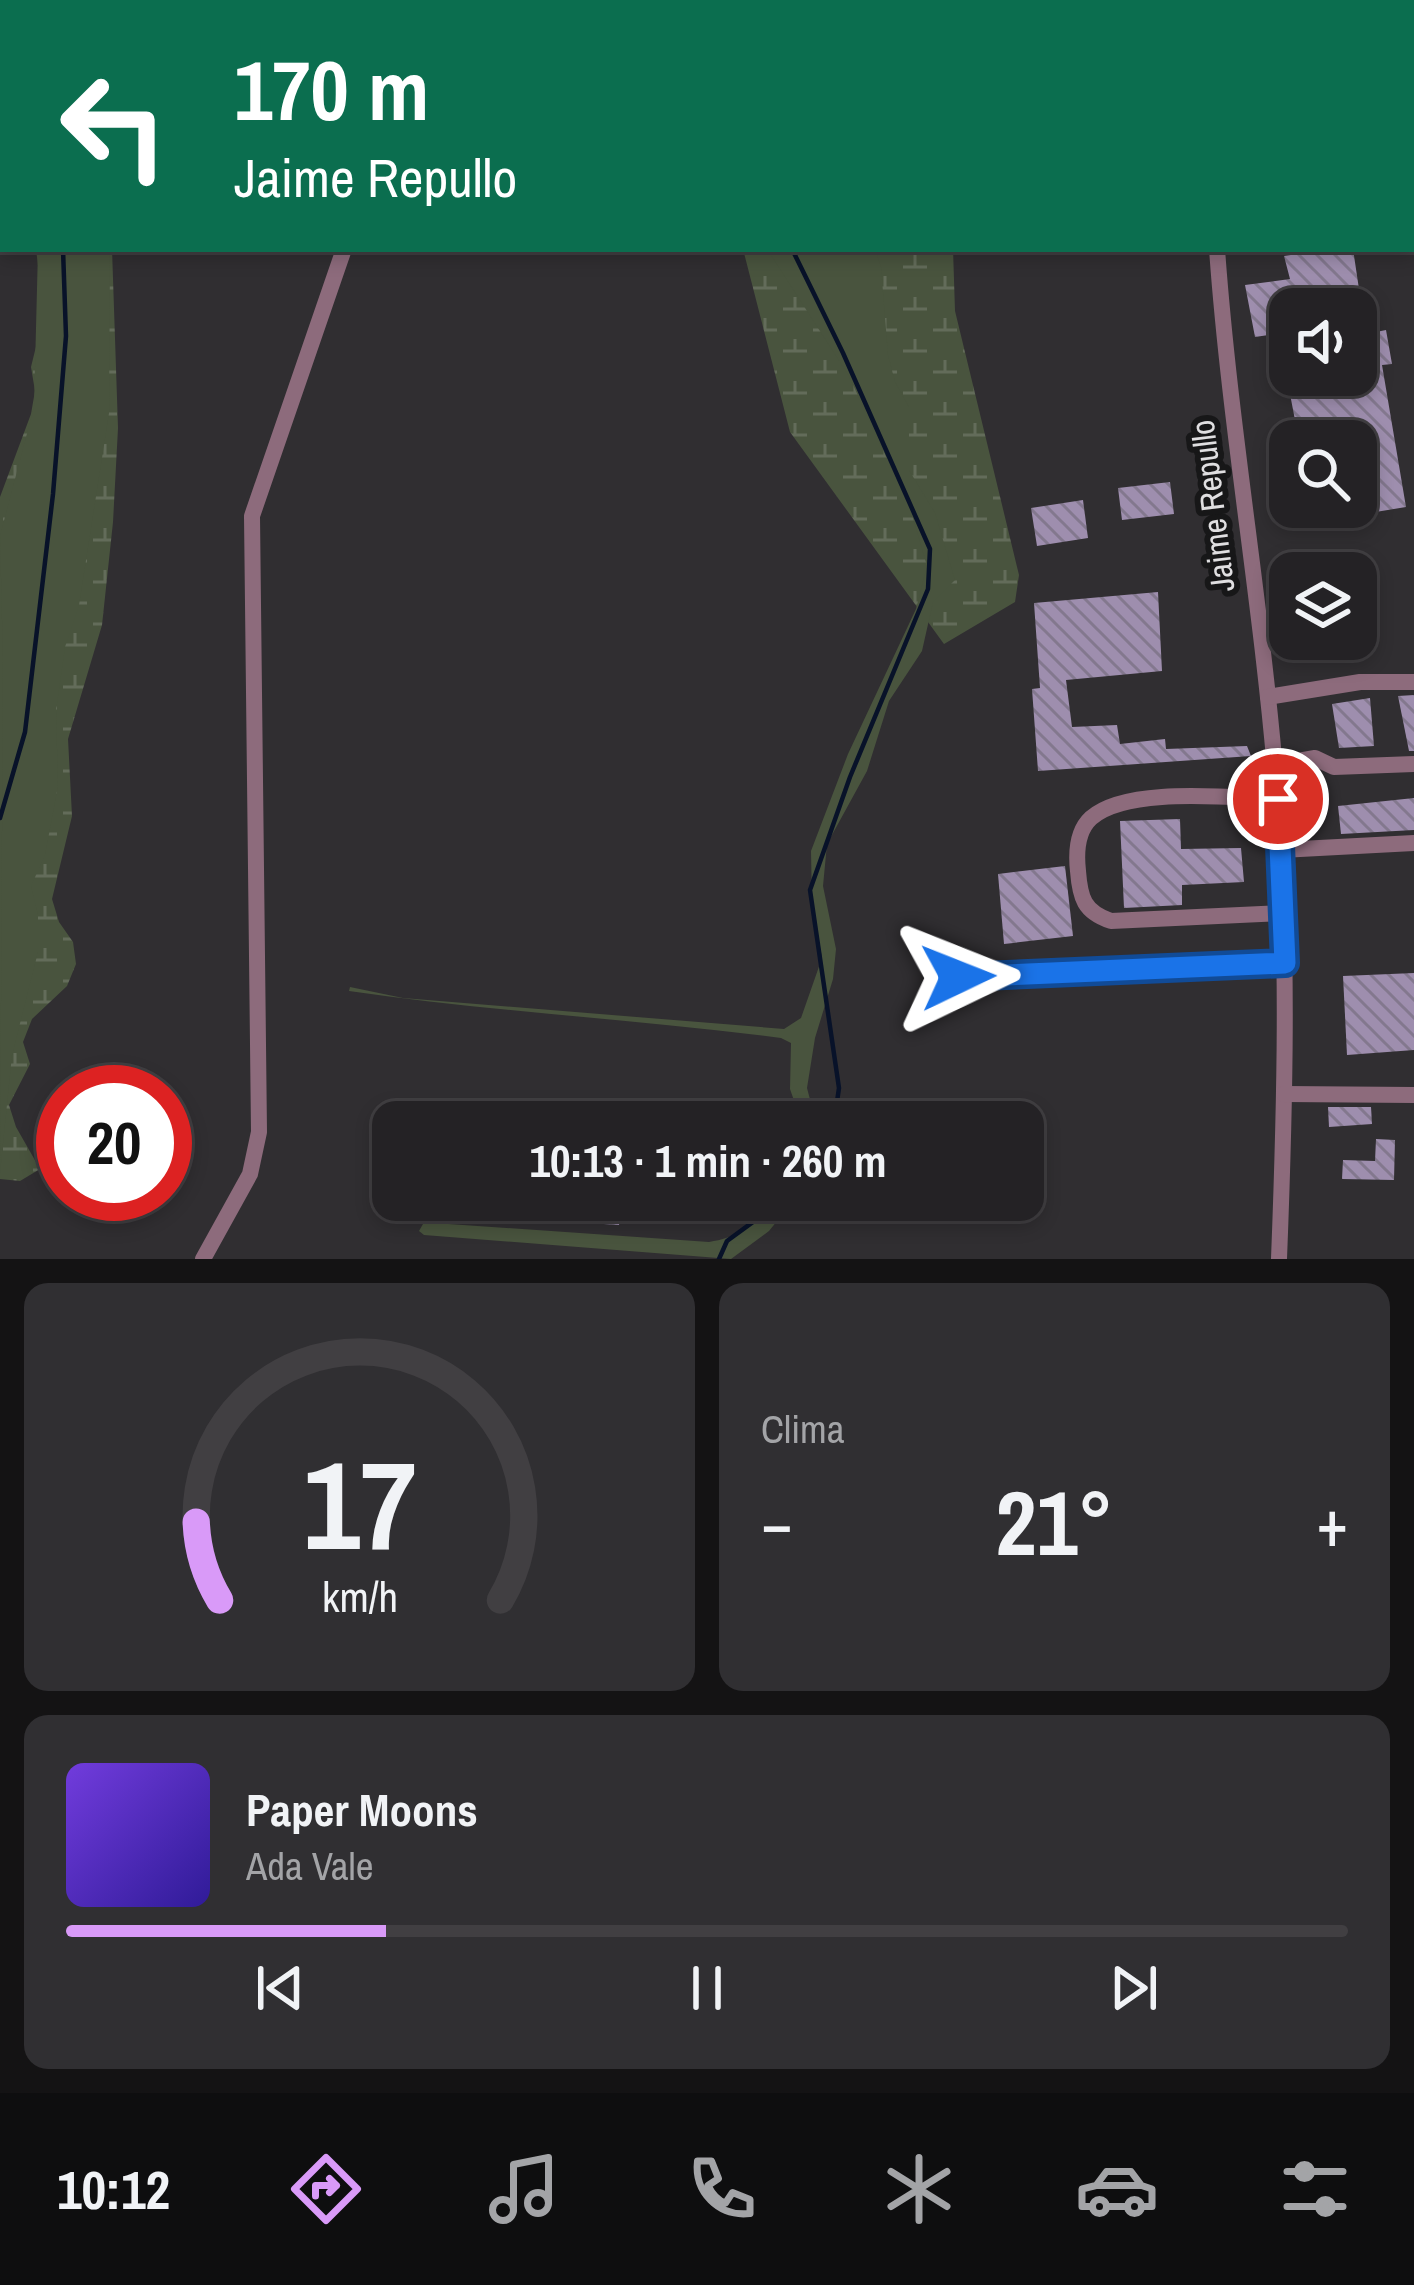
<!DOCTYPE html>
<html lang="es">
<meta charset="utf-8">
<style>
:root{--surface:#242225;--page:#302f32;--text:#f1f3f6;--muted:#a3a4a7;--line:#413f42;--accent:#d99af8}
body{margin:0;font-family:"Archivo Narrow",sans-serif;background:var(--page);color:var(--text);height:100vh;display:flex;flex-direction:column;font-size:45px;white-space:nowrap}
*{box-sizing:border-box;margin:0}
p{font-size:39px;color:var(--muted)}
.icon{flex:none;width:66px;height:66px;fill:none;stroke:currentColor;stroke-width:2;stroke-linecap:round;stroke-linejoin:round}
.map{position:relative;height:1259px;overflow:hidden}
.details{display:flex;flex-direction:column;gap:24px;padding:24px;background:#141314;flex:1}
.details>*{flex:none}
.hud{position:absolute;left:0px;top:0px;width:1416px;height:252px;box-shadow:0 6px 18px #0003,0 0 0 3px var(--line);background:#0b6e4f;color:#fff;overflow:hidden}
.tools{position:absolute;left:1269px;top:288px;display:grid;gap:24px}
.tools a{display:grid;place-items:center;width:108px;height:108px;border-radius:24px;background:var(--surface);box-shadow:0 6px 18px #0003,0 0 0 3px var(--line);font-size:60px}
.speed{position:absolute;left:36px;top:1065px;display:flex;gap:24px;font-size:60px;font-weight:700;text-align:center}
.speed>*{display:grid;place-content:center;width:156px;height:156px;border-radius:50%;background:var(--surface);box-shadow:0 6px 18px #0003,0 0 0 3px var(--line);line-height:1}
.speed .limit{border:18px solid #d22;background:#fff;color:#111}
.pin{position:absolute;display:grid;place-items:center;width:102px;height:102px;color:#fff;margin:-51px;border:6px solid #fff;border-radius:50%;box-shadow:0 3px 12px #0007}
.me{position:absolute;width:132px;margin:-66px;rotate:88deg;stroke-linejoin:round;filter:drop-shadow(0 0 9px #0008)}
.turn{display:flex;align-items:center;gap:42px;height:252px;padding:0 36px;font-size:54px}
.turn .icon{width:156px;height:156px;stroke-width:2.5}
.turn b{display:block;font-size:84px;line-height:102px}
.big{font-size:90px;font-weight:700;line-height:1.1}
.details .card{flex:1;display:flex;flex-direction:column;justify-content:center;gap:18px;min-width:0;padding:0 42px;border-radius:24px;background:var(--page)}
.details .dial{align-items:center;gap:0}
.dial svg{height:312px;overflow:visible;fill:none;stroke:var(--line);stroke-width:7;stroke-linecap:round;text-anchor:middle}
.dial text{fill:var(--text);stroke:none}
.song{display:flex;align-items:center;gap:36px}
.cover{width:144px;height:144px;border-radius:18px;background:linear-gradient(135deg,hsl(260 70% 55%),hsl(250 70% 35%))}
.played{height:12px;border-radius:6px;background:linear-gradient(90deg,var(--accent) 25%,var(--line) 25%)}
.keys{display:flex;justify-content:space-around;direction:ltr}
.heat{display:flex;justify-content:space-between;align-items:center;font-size:66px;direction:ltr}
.details .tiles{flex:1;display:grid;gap:24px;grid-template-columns:1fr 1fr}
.card:last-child{grid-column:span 2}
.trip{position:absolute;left:372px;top:1101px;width:672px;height:120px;border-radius:24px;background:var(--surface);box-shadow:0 6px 18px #0003,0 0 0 3px var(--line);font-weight:700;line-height:120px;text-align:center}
.menu{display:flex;height:192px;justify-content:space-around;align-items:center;background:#0e0e0f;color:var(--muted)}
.menu .icon{width:84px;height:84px}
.menu .on{color:var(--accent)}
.menu b{font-size:54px;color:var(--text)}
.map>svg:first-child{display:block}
</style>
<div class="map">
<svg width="1414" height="1259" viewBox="0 0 1414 1259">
<defs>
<pattern id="wetland-marsh" width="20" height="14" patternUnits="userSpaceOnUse" patternTransform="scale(3)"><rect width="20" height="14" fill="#49543e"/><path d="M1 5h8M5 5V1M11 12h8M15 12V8" fill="none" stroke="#636c5a"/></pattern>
<pattern id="building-back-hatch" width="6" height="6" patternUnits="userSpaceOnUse" patternTransform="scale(3)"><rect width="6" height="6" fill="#9e8eae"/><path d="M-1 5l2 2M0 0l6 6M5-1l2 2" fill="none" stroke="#83788e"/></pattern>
</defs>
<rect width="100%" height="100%" fill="#302e31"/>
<!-- wetland -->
<g fill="url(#wetland-marsh)">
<polygon points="653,0 944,0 944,3 655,3"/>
<polygon points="36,249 112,249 118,428 113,522 102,625 68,739 72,816 52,899 59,922 73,942 76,964 67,986 32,1019 23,1042 30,1064 9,1105 16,1127 40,1169 20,1181 0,1179 0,497 31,414 35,391 31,367 44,314"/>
<polygon points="743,249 953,249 955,311 1019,575 1015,602 944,644 790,432"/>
</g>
<!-- park -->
<g fill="#49543e">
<polygon points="38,249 110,249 109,413 79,605 65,647 56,710 58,786 45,855 31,886 38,915 38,952 12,1055 0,1173 3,661 0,536 34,407"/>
<path d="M767,249H875L881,267L888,355L895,382L909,407V470L935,513L955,580L933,602L922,651L889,701L867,771L827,844L823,886L836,949L833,979L815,1038L807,1088L812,1107L823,1122L801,1121L790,1089L791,1043L781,1038C637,1019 492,1012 349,991L350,987L403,998L784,1029L801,1018L822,958L812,903L811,851L848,754L916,609L927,566L911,511L849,376Z"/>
<path d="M773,1200H794L769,1231L731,1259L424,1235L419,1231L423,1224L434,1223L709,1242C741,1237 754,1225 773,1200Z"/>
</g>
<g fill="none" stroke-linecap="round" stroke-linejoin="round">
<!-- stream -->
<g stroke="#081229" stroke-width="4.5">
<polyline points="49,0 49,3"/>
<polyline points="687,0 688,3"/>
<polyline points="792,249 843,353 930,549 928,589 850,777 810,890 839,1088 834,1122"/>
<polyline points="0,818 25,732 53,494 66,336 63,249"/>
<polyline points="719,1259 727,1241 783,1200"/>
</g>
</g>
<!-- building -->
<g fill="url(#building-back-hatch)">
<polygon points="1332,249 1353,249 1362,309 1290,309 1290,332 1255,337 1245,285 1290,279 1284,256"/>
<polygon points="1356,311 1362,311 1366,334 1386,330 1392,364 1382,365 1406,507 1315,522 1312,507 1356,507 1356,441 1299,441 1290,394 1356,380"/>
<polygon points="1170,482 1174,514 1122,520 1118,488"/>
<polygon points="1083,500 1088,538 1037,546 1031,508"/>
<polygon points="1158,592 1162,671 1066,680 1072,727 1117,725 1120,744 1165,739 1166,749 1247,746 1251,756 1038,771 1032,689 1040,688 1034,603"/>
<polygon points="1377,617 1379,635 1356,638 1356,620"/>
<polygon points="1414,695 1414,751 1409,751 1398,696"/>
<polygon points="1370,698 1374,746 1339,748 1332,704"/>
<polygon points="1414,798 1414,830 1341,834 1338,806"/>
<polygon points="1180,819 1181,849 1241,848 1244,882 1182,885 1182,905 1124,908 1120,821"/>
<polygon points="1065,866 1073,936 1004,944 998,874"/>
<polygon points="1414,973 1414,1050 1347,1055 1343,976"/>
<polygon points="1328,1107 1371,1107 1372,1124 1329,1127"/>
<polygon points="1376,1139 1395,1140 1394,1180 1342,1179 1343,1160 1375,1161"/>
<polygon points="480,1200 622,1200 619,1225 479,1216"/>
</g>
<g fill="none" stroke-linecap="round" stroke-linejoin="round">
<!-- minor -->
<g stroke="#8d6b7c" stroke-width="16">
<polyline points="425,3 426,0"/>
<polyline points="1210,3 1210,0"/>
<path d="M1217,249C1230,431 1263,611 1277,794C1289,948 1285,1104 1279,1259"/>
<polyline points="1268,697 1360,682 1414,682"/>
<polyline points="1275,765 1315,758 1334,767 1414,764"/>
<path d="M1278,799C1230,798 1127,786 1091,818C1077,831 1076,853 1078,871C1080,898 1084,912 1111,921L1284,913"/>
<polyline points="1281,850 1414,843"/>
<polyline points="958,977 1285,963"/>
<polyline points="1284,1094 1414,1095"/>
<polyline points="203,1259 250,1174 259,1132 252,516 344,249"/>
</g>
</g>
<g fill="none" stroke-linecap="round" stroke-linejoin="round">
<!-- route casing -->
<g stroke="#114b97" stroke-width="30">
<polyline id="route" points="958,977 1285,963 1278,799"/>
</g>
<!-- route -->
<use href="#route" stroke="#1a73e8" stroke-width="21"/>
</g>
<g text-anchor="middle" stroke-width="12" stroke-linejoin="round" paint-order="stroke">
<!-- street labels -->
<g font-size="33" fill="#e0dfe1" stroke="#171718">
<text transform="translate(1212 506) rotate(-97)" y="12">Jaime Repullo</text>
</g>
</g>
</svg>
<div class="tools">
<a><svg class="icon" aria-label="sound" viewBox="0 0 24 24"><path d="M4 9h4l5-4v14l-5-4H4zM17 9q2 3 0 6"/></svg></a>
<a><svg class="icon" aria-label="search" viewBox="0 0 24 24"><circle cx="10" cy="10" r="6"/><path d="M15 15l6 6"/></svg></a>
<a><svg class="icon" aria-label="layers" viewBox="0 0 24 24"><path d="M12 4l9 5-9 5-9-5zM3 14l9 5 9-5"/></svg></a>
</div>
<div class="speed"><div class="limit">20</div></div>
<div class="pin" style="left:1278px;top:799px;background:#d93025"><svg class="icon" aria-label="arrive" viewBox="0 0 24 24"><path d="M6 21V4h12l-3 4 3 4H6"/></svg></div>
<svg class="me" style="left:958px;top:977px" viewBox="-20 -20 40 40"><path d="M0-17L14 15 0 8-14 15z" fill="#1a73e8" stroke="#fff" stroke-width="4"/></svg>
<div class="trip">10:13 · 1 min · 260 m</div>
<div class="hud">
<div class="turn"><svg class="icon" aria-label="left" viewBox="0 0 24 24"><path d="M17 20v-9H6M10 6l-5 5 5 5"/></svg><div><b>170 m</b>Jaime Repullo</div></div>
</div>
</div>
<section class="details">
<div class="tiles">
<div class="card dial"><svg viewBox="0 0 100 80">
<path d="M14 69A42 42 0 1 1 86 69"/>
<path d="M14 69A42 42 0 0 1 8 49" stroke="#d99af8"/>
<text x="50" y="56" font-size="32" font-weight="700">17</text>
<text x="50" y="72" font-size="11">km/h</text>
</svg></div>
<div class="card"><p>Clima</p>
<div class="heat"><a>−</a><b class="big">21°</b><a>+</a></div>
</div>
<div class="card">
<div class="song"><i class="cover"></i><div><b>Paper Moons</b><p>Ada Vale</p></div></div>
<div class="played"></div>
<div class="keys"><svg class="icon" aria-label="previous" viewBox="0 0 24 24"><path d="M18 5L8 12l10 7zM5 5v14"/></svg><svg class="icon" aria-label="pause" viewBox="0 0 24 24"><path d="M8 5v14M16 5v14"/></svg><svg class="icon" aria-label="next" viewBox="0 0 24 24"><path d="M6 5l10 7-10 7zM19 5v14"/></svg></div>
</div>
</div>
</section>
<nav class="menu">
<b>10:12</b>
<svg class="icon on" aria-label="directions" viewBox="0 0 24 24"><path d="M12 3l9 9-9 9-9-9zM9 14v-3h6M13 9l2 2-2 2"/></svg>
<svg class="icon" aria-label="music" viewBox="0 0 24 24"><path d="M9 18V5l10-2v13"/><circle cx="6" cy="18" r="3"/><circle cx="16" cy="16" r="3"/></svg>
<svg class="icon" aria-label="phone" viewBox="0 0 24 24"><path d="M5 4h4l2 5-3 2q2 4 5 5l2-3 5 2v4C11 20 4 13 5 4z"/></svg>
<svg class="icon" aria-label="climate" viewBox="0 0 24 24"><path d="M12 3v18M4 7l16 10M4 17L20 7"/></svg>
<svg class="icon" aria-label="car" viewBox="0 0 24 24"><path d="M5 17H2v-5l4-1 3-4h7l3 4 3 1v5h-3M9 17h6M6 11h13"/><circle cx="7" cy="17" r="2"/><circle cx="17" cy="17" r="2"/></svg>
<svg class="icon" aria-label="filters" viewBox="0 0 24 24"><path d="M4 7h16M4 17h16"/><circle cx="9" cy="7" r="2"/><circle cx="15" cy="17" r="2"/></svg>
</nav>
